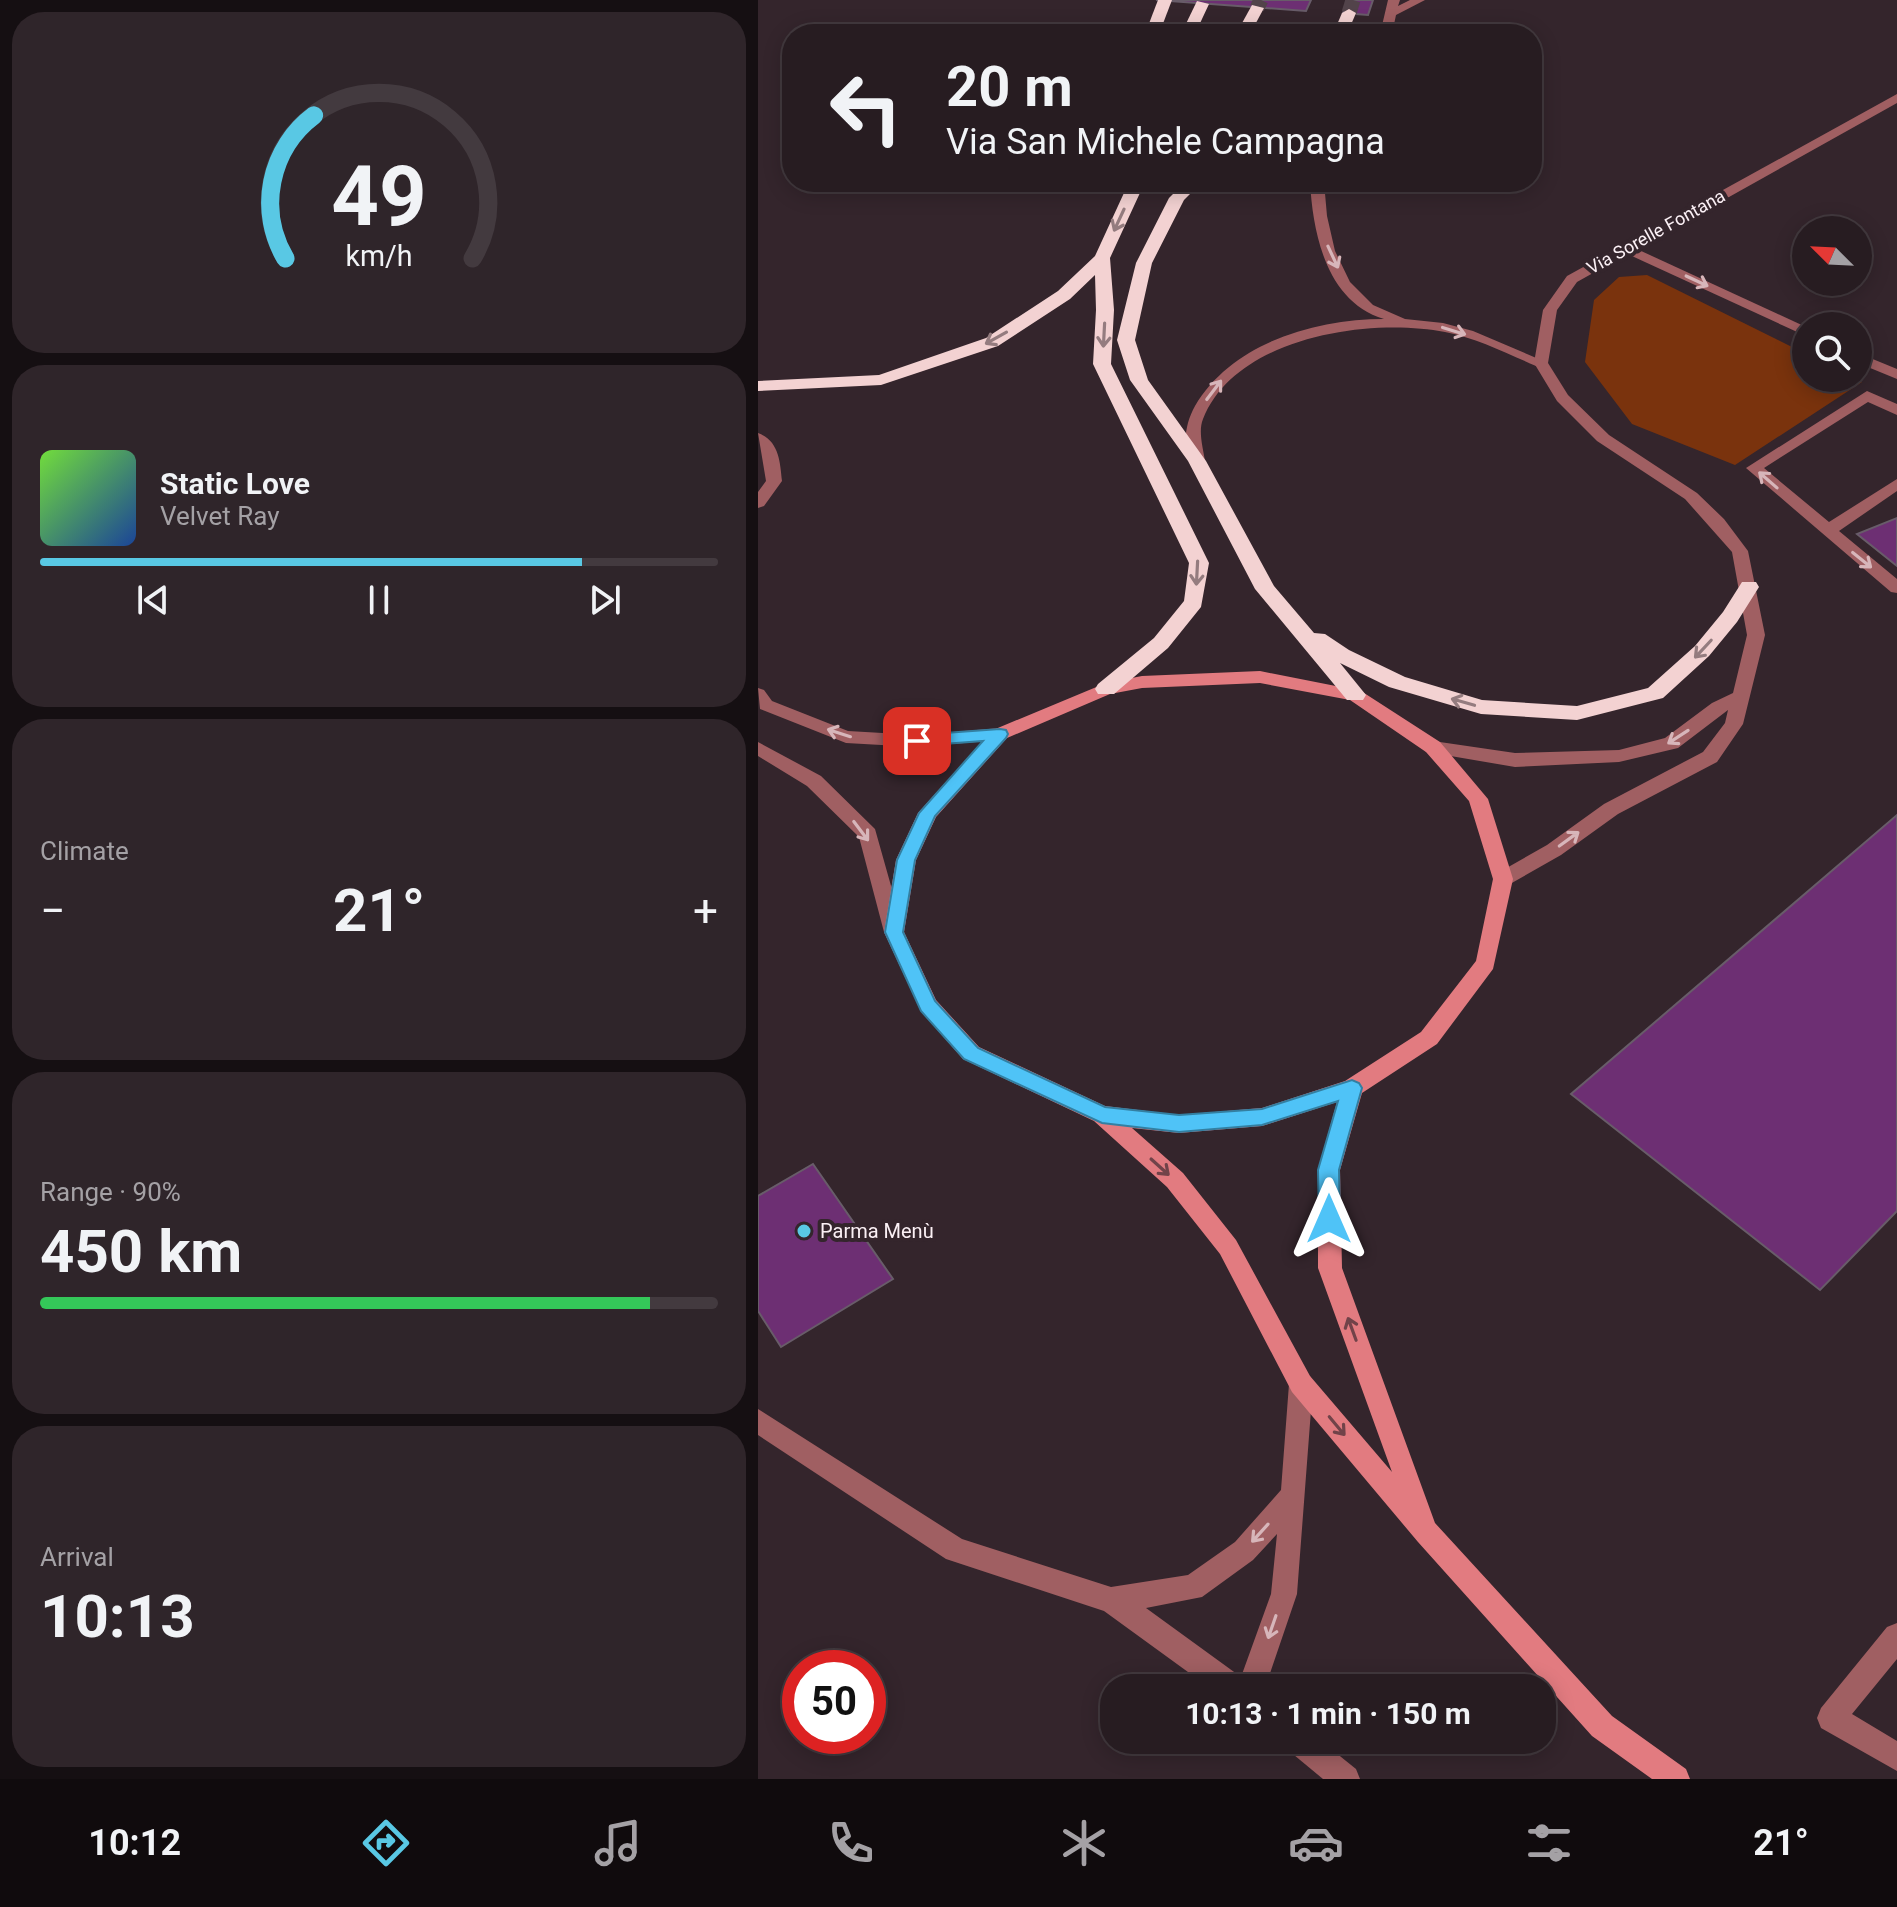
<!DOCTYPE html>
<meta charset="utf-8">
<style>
:root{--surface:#271c21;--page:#2f252a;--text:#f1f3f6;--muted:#a4a1a5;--line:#433a3f;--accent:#59c8e4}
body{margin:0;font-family:Roboto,sans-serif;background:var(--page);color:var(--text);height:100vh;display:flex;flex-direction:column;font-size:30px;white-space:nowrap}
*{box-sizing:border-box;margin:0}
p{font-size:26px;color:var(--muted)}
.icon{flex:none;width:44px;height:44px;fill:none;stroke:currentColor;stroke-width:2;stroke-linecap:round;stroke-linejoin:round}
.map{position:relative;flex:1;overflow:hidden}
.drawer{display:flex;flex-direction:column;gap:12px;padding:12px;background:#150f12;width:758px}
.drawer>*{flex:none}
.hud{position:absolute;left:24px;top:24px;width:760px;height:168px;border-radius:32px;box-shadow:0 4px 20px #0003,0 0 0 2px var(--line);background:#271c21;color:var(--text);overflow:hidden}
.needle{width:52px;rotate:294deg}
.buttons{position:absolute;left:1034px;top:216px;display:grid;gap:16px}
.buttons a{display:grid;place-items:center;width:80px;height:80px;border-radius:50%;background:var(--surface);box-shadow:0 4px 20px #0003,0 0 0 2px var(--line);font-size:40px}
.speed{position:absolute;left:24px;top:1650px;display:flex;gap:16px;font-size:40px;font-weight:700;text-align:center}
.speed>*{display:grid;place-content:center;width:104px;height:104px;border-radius:50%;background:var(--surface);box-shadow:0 4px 20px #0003,0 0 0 2px var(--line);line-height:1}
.speed .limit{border:12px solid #d22;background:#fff;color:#111}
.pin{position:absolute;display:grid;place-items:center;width:68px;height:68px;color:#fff;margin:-34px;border-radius:16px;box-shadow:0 4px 12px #0006}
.me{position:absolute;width:88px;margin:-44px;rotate:0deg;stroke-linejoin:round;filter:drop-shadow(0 0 6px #0008)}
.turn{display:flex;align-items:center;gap:28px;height:168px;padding:0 32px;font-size:36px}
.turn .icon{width:104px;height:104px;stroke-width:2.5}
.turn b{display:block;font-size:56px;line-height:68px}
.big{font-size:60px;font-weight:700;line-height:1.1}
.drawer .tile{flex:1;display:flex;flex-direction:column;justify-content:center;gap:12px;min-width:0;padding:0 28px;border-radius:32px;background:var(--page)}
.drawer .dial{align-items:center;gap:0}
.dial svg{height:208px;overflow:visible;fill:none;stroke:var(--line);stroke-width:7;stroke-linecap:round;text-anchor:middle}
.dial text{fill:var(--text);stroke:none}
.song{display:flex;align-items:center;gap:24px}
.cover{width:96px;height:96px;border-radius:12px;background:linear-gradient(135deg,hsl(100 70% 55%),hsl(220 70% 35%))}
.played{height:8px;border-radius:4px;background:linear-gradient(90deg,var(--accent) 80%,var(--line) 80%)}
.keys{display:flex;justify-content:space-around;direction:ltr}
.heat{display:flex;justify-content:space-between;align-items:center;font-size:44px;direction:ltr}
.charge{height:12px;border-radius:6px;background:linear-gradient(90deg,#34c759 90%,var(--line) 0)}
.trip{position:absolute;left:342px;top:1674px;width:456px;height:80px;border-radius:32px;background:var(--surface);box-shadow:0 4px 20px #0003,0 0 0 2px var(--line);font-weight:700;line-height:80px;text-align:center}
.dock{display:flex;height:128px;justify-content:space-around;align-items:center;background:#100b0d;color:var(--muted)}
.dock .icon{width:56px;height:56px}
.dock .current{color:var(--accent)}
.dock b{font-size:36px;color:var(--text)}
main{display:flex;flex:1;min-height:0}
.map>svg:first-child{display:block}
</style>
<main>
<section class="drawer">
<div class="tile dial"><svg viewBox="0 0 100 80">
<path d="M14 69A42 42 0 1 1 86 69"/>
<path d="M14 69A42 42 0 0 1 25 14" stroke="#59c8e4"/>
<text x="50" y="56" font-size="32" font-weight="700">49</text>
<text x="50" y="72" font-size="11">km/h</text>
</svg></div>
<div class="tile">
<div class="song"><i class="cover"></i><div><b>Static Love</b><p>Velvet Ray</p></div></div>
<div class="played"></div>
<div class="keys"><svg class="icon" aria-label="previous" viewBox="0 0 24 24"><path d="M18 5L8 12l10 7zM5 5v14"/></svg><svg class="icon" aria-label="pause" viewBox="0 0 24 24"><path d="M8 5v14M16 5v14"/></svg><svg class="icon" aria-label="next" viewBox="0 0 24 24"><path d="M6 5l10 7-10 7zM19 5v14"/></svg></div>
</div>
<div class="tile"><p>Climate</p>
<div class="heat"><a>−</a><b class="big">21°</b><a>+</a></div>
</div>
<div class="tile"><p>Range · 90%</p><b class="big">450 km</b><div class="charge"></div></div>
<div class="tile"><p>Arrival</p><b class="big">10:13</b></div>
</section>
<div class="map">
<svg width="1139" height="1779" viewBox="0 0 1139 1779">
<rect width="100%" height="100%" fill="#34252c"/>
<!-- green -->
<polygon fill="#7a330d" points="889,275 1048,354 1048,378 1097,378 1104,382 977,465 874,424 827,362 836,300 861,277"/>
<!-- building -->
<g fill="#6d2f73" stroke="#685c69" stroke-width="2">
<polygon points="398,0 553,0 548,11"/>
<polygon points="591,0 615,0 610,15 585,13"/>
<polygon points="1139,518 1139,566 1099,534"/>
<polygon points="1139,815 1139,1211 1062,1290 813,1094"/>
<polygon points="55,1164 135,1279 23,1347 0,1311 0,1196"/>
</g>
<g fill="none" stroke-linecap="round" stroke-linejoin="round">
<!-- motorway-tunnel -->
<g stroke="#52434a" stroke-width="15" stroke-dasharray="15 8" stroke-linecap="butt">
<polyline points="499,8 503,0"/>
<polyline points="591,13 595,0"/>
</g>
<!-- service -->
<g fill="#a05f62" fill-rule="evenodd">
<polygon points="630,0 642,0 640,6 652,0 667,0 638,15 634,34 622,34"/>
<path d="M552,182H566L569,216L577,251L592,282L615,305L647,319L685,323L715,331L790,363L788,366H778C748,353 718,338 687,332C611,317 477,337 445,419C440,431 445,448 447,461L445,464H433C424,445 427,424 437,406C474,343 557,319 626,319C569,302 555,235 552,182Z"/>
<polygon points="1109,391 1139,404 1139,415 1110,402 1006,468 1071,522 1139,479 1139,491 1081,531 1139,579 1139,593 1133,592 988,468"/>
<polygon points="1139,1623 1139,1659 1094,1714 1139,1741 1139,1771 1063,1728 1059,1718 1063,1708 1129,1627"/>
</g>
<!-- minor -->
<g fill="#a05f62" fill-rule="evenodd">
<polygon points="868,244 1048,327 1048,336 863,251 863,245"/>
<polygon points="1100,353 1139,369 1139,379 1100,363"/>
<path d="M543,1373L552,1376L555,1384L539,1594L507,1688H452L346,1611L188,1559L0,1435V1409L204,1539L353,1587L430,1575L477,1542L523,1490L531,1384L534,1376ZM519,1534L513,1594L483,1677L388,1608L444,1597L495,1560Z"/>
<polygon points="526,1740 562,1740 598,1769 602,1779 565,1779 530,1750"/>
</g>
<!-- tertiary -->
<g fill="#a05f62" fill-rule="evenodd">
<polygon points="1139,94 1139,103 819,282 799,310 790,363 810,395 851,435 939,493 966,519 990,551 1007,635 985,724 959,762 860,814 803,855 752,884 738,884 735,879 738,874 789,845 846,804 945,752 967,723 970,710 920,748 861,762 757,767 675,753 668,752 666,747 668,742 675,741 757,753 861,750 907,738 954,703 975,693 989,635 974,552 927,499 839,441 799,401 776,363 785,310 809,276"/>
<path d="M0,433C21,441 22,461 24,481L6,506L0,508V492L8,481Z"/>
<polygon points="0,688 6,690 14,701 90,731 159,735 242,728 251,734 242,740 159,747 88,743 2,709"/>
<polygon points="0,742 63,776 117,829 146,932 143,937 129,937 126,932 101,837 49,786 0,756"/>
</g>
<!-- secondary -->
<path fill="#e27b80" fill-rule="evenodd" d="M502,671L603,691L682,742L730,799L755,879L735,969L679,1044L604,1093L582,1170L584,1268L677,1523L854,1716L928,1769L932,1779H894L834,1736L660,1542L534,1392L462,1254L409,1187L336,1121L205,1059L163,1011L126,932L138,860L160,813L235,730L348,683L384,676ZM502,683L592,700L668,752L711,801L735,879L718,961L663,1032L587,1081L504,1108L421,1115L347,1106L221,1047L178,1000L146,932L158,860L178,817L249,738L352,694L384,688ZM579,1102L560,1170V1268L634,1472L552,1376L478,1240L425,1173L374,1128L421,1133L504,1126Z"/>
<!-- motorway -->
<g fill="#f3d2d2" fill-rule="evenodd">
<polygon points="400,0 414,0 401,34 387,34"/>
<polygon points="439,1 451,4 437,34 423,34"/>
<polygon points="494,5 506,8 492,34 478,34"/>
<polygon points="591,9 598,13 589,34 575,34 584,13"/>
<polygon points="371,182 387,182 352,258 356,310 353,364 451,563 443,607 410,648 356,694 340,694 337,689 340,684 396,638 426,601 431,563 335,364 338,310 337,275 312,299 240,346 123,385 0,391 0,381 121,375 228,338 300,291 337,256"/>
<polygon points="427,182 444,182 426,200 394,263 377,340 390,380 448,461 516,586 556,633 567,634 591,650 647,677 724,700 819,706 890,688 937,646 965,612 984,582 998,582 1001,587 979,622 951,656 905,698 819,720 723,714 631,687 582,663 608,695 605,700 589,700 497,589 430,461 372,380 359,340 378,263 411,198"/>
</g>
</g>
<!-- one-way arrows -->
<defs><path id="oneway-shaft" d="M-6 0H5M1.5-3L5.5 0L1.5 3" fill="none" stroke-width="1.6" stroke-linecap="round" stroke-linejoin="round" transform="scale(2)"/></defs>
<g stroke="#947c7f">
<use href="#oneway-shaft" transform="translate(361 220) rotate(115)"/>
<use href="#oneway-shaft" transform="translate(346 335) rotate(93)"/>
<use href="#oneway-shaft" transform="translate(238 338) rotate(151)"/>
<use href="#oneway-shaft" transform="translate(439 573) rotate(93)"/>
<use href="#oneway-shaft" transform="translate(945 649) rotate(133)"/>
<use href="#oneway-shaft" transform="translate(705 702) rotate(-164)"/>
</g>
<g stroke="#d7b6ba">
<use href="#oneway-shaft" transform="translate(575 257) rotate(65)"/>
<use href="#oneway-shaft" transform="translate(939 281) rotate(25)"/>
<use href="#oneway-shaft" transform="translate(696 331) rotate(17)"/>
<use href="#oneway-shaft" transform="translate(456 390) rotate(-53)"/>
<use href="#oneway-shaft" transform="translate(1010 480) rotate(-139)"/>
<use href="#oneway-shaft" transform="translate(1104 560) rotate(39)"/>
<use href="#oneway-shaft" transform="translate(81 733) rotate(-162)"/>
<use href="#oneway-shaft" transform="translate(920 737) rotate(147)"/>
<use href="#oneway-shaft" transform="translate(103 831) rotate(53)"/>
<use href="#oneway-shaft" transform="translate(811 839) rotate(-36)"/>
<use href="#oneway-shaft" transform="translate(502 1533) rotate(132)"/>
<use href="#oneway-shaft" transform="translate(514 1627) rotate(109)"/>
</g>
<g stroke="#714349">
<use href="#oneway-shaft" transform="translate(402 1167) rotate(42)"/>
<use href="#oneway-shaft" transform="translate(594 1329) rotate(-110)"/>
<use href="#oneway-shaft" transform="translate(579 1426) rotate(50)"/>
</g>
<!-- route -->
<polygon fill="#4fc3f7" stroke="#337fa1" stroke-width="2" points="242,729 248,730 250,734 248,738 177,816 157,860 145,932 177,1001 220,1048 347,1107 421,1115 504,1109 594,1080 601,1083 604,1088 581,1170 582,1219 579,1225 571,1228 564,1225 561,1219 560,1170 580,1101 504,1125 421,1132 344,1123 206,1059 163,1011 127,932 139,860 161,813 225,741 159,746 151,741 159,735"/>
<!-- markers -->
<circle fill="#59c8e4" stroke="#34252c" stroke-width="3" cx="46" cy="1231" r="8"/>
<g text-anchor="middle" stroke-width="8" stroke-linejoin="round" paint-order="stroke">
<!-- far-street labels -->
<g font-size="18" fill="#fbf0f5" stroke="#34252c">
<text transform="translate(898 232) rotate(-29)" y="6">Via Sorelle Fontana</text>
</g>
<!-- poi labels -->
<g font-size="20" fill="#fbf0f5" stroke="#34252c" text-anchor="start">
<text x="62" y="1238">Parma Menù</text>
</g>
</g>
</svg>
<div class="buttons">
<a><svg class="needle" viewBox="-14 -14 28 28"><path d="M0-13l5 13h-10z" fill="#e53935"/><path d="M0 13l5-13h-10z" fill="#a4a1a5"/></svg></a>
<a><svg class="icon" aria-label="search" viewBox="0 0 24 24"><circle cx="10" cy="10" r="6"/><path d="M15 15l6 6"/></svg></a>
</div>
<div class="speed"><div class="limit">50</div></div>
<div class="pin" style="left:159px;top:741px;background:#d93025"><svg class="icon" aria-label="arrive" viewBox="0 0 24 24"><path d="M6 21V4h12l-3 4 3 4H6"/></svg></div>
<svg class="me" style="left:571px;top:1219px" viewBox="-20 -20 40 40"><path d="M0-17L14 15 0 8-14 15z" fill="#4fc3f7" stroke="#fff" stroke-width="4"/></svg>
<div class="trip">10:13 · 1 min · 150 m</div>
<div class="hud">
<div class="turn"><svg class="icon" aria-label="left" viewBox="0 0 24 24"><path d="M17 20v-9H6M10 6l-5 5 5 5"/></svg><div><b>20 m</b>Via San Michele Campagna</div></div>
</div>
</div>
</main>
<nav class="dock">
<b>10:12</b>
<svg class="icon current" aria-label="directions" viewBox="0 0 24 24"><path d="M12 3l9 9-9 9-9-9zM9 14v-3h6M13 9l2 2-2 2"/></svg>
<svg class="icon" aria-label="music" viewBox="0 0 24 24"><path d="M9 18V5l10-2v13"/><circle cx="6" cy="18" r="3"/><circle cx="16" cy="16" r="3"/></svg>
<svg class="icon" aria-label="phone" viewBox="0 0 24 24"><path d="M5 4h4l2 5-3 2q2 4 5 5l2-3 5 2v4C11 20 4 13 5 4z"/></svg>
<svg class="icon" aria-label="climate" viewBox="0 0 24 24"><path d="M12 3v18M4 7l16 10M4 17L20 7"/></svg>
<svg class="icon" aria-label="car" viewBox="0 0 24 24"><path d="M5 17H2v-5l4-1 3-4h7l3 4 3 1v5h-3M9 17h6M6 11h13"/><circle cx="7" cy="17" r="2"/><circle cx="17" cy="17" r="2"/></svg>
<svg class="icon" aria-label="filters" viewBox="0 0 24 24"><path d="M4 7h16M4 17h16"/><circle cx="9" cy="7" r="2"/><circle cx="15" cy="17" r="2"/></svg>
<b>21°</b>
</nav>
